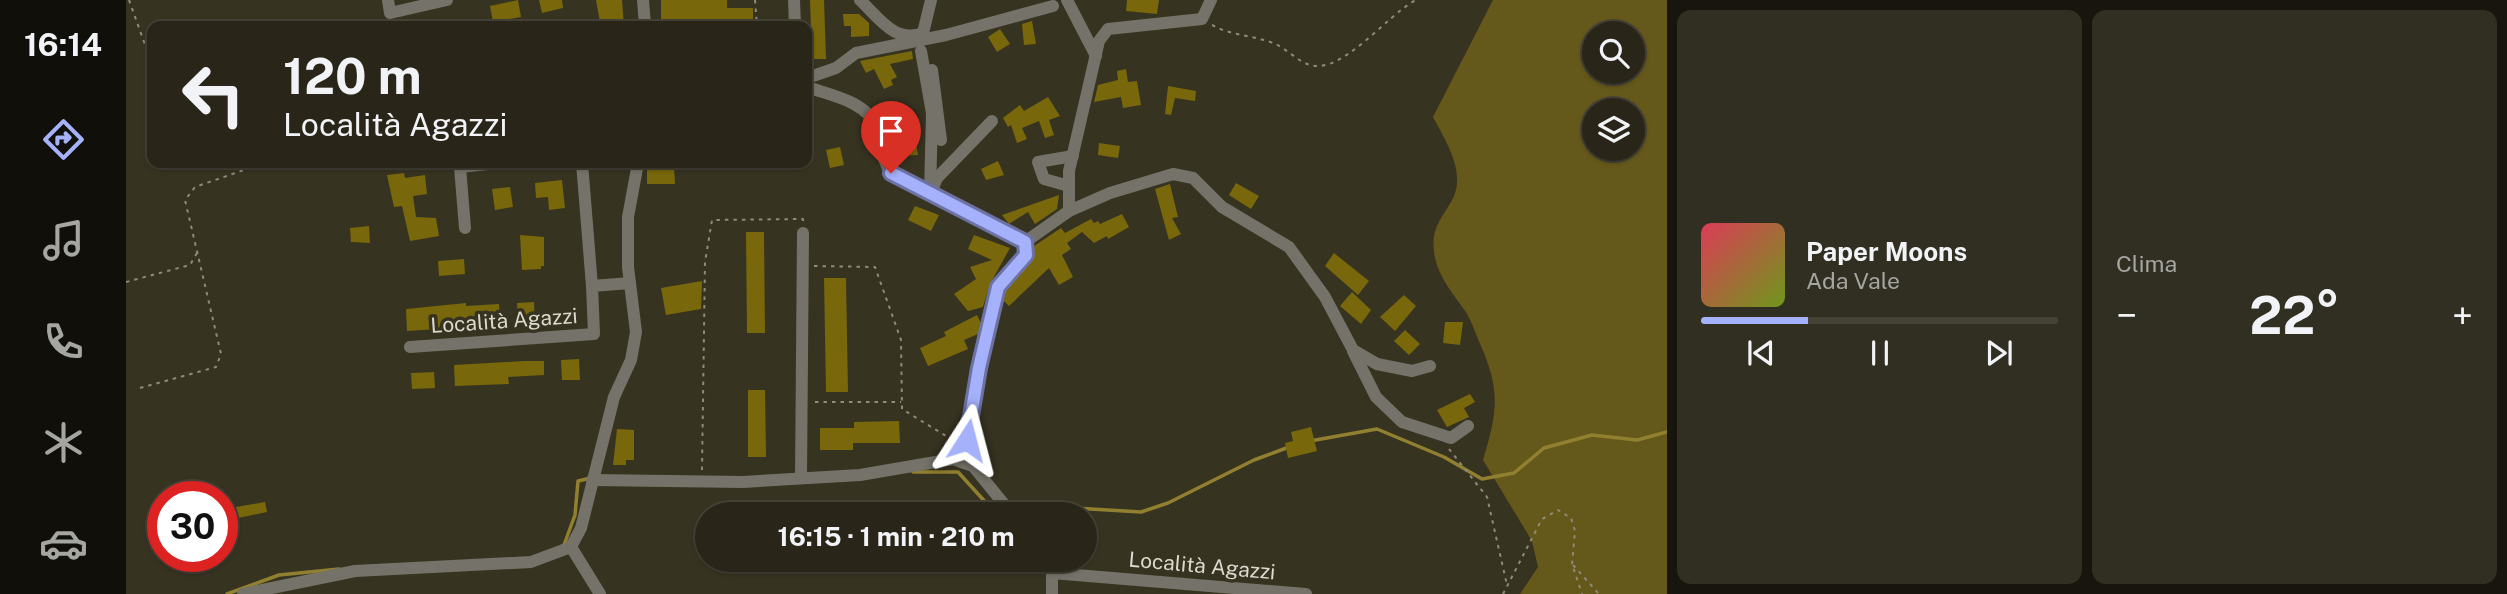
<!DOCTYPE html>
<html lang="it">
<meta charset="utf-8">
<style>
:root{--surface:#292619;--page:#312e22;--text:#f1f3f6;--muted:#a5a5a2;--line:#454338;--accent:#a6b1fc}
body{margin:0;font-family:"Public Sans",sans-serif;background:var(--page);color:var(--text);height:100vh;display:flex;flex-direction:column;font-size:26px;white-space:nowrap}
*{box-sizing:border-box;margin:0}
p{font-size:23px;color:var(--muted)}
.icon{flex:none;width:38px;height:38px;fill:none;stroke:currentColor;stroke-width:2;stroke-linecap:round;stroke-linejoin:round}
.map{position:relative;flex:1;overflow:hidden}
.details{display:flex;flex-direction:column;gap:10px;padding:10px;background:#17150e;width:840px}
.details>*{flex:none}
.hud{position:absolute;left:21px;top:21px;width:665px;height:147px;border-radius:14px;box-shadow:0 2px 5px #0004,0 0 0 2px var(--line);background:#292619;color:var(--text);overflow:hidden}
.controls{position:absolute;left:1456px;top:21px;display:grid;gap:14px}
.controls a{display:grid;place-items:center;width:63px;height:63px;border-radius:50%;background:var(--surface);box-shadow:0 2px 5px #0004,0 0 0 2px var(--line);font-size:35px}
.speed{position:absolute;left:21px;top:481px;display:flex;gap:14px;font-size:35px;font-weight:700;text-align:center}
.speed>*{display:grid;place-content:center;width:91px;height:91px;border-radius:50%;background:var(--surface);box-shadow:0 2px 5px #0004,0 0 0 2px var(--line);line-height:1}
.speed .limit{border:10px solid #d22;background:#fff;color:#111}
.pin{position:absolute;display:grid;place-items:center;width:60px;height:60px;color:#fff;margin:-72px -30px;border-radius:50% 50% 50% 0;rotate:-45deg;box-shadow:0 0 7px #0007}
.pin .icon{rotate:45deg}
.me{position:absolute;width:77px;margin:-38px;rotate:9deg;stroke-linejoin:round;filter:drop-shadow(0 0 5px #0008)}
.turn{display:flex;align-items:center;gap:24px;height:147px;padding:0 21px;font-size:32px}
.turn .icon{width:91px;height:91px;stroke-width:2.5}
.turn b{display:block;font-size:49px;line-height:60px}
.big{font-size:52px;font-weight:700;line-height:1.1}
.details .widget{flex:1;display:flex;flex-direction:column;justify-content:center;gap:10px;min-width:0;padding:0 24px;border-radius:14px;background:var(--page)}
.song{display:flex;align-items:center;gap:21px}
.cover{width:84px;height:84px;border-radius:10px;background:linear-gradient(135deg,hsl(350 70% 55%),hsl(80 70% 35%))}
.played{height:7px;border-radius:4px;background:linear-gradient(90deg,var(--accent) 30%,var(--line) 30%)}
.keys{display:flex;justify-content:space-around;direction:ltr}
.heat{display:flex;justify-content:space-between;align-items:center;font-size:38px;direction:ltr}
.details .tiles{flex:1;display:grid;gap:10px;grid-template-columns:repeat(2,1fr)}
.trip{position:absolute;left:569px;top:502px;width:402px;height:70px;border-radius:35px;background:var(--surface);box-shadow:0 2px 5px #0004,0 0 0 2px var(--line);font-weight:700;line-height:70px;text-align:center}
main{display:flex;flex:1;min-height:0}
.tabs{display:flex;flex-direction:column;width:126px;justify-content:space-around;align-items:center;background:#100f0a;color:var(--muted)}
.tabs .icon{width:49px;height:49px}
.tabs .on{color:var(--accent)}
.tabs b{font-size:32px;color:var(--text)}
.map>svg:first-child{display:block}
</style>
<main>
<nav class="tabs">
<b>16:14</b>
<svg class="icon on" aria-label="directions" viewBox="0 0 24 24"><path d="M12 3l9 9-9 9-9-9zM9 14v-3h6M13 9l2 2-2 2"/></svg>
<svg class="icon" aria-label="music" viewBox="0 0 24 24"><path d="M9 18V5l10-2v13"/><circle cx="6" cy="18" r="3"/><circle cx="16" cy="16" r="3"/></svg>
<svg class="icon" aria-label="phone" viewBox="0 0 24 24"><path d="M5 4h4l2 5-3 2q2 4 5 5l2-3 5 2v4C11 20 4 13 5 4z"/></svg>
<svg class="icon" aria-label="climate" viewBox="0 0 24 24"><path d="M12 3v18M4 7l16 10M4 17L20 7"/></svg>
<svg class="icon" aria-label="car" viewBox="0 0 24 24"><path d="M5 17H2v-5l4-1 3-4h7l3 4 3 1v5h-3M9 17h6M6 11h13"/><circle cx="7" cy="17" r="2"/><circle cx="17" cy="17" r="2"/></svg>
</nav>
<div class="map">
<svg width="1541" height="594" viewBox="0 0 1541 594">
<rect width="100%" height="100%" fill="#373321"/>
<!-- green -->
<path fill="#65581b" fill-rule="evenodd" d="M1367,0H1541V594H1394L1412,567L1406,541L1357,460C1371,413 1375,392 1355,346C1350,335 1346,322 1340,312C1327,294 1310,274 1308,251C1305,229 1315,219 1325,202C1342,174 1320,142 1307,117ZM1468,33H1507V72H1468ZM1468,110H1507V149H1468Z"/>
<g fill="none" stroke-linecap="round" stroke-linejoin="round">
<!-- stream -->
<g stroke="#91802f" stroke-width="3.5">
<polyline points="1184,441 1251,429 1318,457 1356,479 1388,473 1418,448 1466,435 1511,440 1541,432"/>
<polyline points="787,472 832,472 863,506 873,505"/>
<polyline points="881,504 1015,512 1042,503 1128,460 1163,447"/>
<polyline points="438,545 449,515 452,481 465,478"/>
<polyline points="101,594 153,575 213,569"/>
</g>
</g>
<!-- building -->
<g fill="#78670b">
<polygon points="392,0 395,17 367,22 364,6"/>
<polygon points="413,0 436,0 437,8 416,13"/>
<polygon points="470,0 496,0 498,26 478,26 478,21 474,22"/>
<polygon points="535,0 601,0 601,8 627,8 627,26 591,26 591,21 555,21 551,26 535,26"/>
<polygon points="684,0 698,0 700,59 686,59"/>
<polygon points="1001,0 1033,0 1031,14 1000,11"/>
<polygon points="717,14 733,14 743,23 743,36 725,37 725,26 718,26"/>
<polygon points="906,21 910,44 898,45 896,24"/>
<polygon points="874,29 884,44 871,52 862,37"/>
<polygon points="786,51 787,59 764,64 771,77 765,80 767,85 758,89 748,69 740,73 734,61"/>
<polygon points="1000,69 1002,82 1011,81 1015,105 997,108 995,97 968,102 972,85 992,80 991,71"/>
<polygon points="1042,86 1070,91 1069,101 1049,98 1045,115 1039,114"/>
<polygon points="922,97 934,116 923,120 928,135 919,138 913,121 896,128 901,139 891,143 885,125 882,127 877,118 894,105 898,111"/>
<polygon points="792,126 794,136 789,137 792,155 770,156 768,131"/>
<polygon points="973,143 994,146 992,158 972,155"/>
<polygon points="714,147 718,165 704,168 700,150"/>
<polygon points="872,161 878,175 860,180 855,169"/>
<polygon points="548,166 549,184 521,184 521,167"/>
<polygon points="278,173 279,178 299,175 301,194 287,196 290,217 310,218 313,236 284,241 276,206 268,207 261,175"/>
<polygon points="436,180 439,208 423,210 422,197 410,198 409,183"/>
<polygon points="1110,183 1133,196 1125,209 1103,195"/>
<polygon points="1044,184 1052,217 1046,218 1055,234 1043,240 1029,189"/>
<polygon points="384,187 387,207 369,210 366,189"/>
<polygon points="933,195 931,209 909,224 902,212 883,224 876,215"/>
<polygon points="789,206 813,215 805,231 782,220"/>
<polygon points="996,214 1003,227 982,239 981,236 968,243 956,232 941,243 945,249 936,255 947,277 933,285 923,268 883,306 878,301 880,291 908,258 908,246 935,228 939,233 965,219 968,223 972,221 974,224"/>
<polygon points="243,226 244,243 225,242 224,228"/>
<polygon points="620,232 638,232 639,333 621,333"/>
<polygon points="394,235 418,237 418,266 415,266 415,269 396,270"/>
<polygon points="848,235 884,248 864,284 857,307 842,311 828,294 850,279 844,267 866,260 842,249"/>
<polygon points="1208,253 1243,281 1232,295 1199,266"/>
<polygon points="338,259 339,274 313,276 312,261"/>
<polygon points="698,278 720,278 722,392 700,392"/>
<polygon points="576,281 575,309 540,315 535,288"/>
<polygon points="1226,292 1245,310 1235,324 1214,306"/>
<polygon points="1278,295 1290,306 1269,331 1254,317"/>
<polygon points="408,302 409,323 392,324 391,303"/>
<polygon points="340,303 340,306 373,304 374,325 281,331 280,309"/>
<polygon points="851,315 855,323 852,334 838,340 842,349 802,366 794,348 820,336 818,332"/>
<polygon points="1319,322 1337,322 1334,345 1317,343"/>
<polygon points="1279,330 1294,344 1283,355 1268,341"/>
<polygon points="453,359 454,380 436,380 435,360"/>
<polygon points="399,361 418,361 418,375 382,377 383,384 329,386 328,365"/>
<polygon points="308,372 309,388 286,389 285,373"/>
<polygon points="622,390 639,390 640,457 622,457"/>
<polygon points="1344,394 1349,402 1338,408 1343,417 1321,427 1311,410"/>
<polygon points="773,421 774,443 727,443 727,450 694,450 694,428 728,428 728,422"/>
<polygon points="1185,427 1191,451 1162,458 1159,443 1167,441 1165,432"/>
<polygon points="491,429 508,430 508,460 500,460 500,465 487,465"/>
<polygon points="139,502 141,512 112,518 110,507"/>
</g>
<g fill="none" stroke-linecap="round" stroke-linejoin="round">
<!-- path -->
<g stroke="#8e8a7c" stroke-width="2" stroke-dasharray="3.5 5" stroke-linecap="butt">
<polyline points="3,0 26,64"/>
<polyline points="629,0 631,26"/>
<path d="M1086,25C1106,36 1126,35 1147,43C1160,48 1171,61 1184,65C1216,75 1262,14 1290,0"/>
<polyline points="274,163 323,167"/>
<polyline points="688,266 749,267 775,340 776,409 820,436 827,446"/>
<polyline points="0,282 64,265 71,253"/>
<polyline points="14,388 90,367 95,354 59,200 69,187 138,163"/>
<polyline points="689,402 775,402"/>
<polyline points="1323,449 1361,497 1381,585"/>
<polyline points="576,470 579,262 586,220 677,219 677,222"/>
<polyline points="1447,565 1473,594"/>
<polyline points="1377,594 1416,519 1432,510 1445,518 1449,531 1446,564 1456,594"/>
</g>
<!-- minor -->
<g stroke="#757369" stroke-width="12">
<polyline points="262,0 264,13 321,0"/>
<polyline points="517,0 519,26"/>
<polyline points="668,0 669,26"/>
<path d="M734,0C753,18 769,44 797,33L805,0"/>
<polyline points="941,0 970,56"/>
<polyline points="795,51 806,113 804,194"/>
<polyline points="806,70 815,140"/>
<polyline points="681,78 710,68 730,53 820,35 927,6"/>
<path d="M681,87C703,95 741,101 750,127C756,144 755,158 765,174L899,242"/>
<polyline points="456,163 466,286"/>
<polyline points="943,186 918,179 912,162 947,156"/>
<polyline points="806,190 811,178 866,121"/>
<polyline points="943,211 943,171 973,41 982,29 1076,19 1085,0"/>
<polyline points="339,228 334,167 371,163"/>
<polyline points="284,347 468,334 466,286 504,283"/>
<polyline points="1227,351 1250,397 1276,422 1325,438 1342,426"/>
<polyline points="838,463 853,367 872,287 900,255 899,242 943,211 984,193 1047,174 1067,178 1096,207 1163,247 1199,297 1227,350 1251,364 1286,371 1304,366"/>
<polyline points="675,478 677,233"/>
<polyline points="466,480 617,482 734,475 827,459 847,466 886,514"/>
<polyline points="445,547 474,594"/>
<polyline points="921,560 926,573 926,594"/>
<polyline points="926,573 1180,594"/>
<polyline points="117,594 229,571 405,562 445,547 455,528 488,397 505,360 510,332 502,267 502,217 512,163"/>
</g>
</g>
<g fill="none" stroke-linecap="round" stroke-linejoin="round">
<!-- route casing -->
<g stroke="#6c73a4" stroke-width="18">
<polyline id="route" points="765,173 899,242 900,255 872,287 853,368 841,440"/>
</g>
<!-- route -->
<use href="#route" stroke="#a6b1fc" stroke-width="12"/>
</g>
<g text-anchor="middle" stroke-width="7" stroke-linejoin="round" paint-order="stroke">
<!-- street labels -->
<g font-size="21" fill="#dcd9ce" stroke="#373321">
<text transform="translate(378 321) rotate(-4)" y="7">Località Agazzi</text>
<text transform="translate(1076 566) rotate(5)" y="7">Località Agazzi</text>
</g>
</g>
</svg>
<div class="controls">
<a><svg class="icon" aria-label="search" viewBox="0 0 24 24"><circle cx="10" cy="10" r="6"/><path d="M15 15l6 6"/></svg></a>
<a><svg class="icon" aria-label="layers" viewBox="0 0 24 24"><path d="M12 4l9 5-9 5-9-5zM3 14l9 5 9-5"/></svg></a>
</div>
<div class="speed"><div class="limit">30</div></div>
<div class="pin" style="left:765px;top:173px;background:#d93025"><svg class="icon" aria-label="arrive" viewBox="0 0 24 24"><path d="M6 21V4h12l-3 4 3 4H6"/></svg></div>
<svg class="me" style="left:841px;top:440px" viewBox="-20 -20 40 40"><path d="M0-17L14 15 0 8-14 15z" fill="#a6b1fc" stroke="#fff" stroke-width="4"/></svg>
<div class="trip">16:15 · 1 min · 210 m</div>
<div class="hud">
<div class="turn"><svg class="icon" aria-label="left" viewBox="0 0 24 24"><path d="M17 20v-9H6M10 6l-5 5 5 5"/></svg><div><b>120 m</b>Località Agazzi</div></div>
</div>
</div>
<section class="details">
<div class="tiles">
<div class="widget">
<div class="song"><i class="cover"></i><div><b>Paper Moons</b><p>Ada Vale</p></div></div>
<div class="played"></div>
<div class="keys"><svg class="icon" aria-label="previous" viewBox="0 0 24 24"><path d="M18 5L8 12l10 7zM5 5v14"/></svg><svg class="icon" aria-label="pause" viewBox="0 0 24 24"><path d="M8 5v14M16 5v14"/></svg><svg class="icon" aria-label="next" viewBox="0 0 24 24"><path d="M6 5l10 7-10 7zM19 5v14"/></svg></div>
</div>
<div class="widget"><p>Clima</p>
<div class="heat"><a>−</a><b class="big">22°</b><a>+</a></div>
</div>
</div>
</section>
</main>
